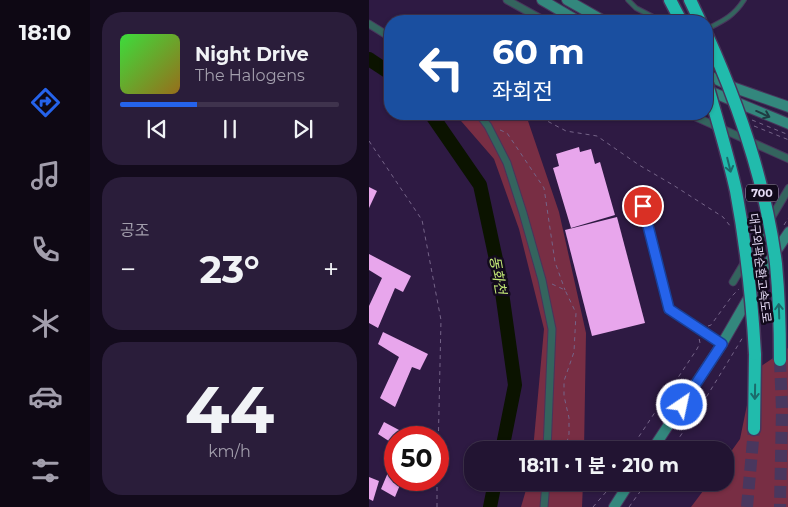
<!DOCTYPE html>
<html lang="ko">
<meta charset="utf-8">
<style>
:root{--surface:#221432;--page:#2a1d3a;--text:#f1f3f6;--muted:#a29eac;--line:#3f334d;--accent:#2563eb}
body{margin:0;font-family:Montserrat,"Noto Sans KR",sans-serif;background:var(--page);color:var(--text);height:100vh;display:flex;flex-direction:column;font-size:19px;white-space:nowrap}
*{box-sizing:border-box;margin:0}
p{font-size:16px;color:var(--muted)}
.icon{flex:none;width:28px;height:28px;fill:none;stroke:currentColor;stroke-width:2;stroke-linecap:round;stroke-linejoin:round}
.map{position:relative;flex:1;overflow:hidden}
.details{display:flex;flex-direction:column;gap:12px;padding:12px;background:#130b1c;width:279px}
.details>*{flex:none}
.top-card{position:absolute;left:15px;top:15px;width:329px;height:105px;border-radius:20px;box-shadow:0 1px 4px #0004,0 0 0 1px var(--line);background:#1a4fa0;color:#fff;overflow:hidden}
.speed{position:absolute;left:15px;top:426px;display:flex;gap:10px;font-size:25px;font-weight:700;text-align:center}
.speed>*{display:grid;place-content:center;width:65px;height:65px;border-radius:50%;background:var(--surface);box-shadow:0 1px 4px #0004,0 0 0 1px var(--line);line-height:1}
.speed .limit{border:8px solid #d22;background:#fff;color:#111}
.pin{position:absolute;display:grid;place-items:center;width:42px;height:42px;color:#fff;margin:-21px;border:2px solid #fff;border-radius:50%;box-shadow:0 1px 5px #0007}
.me{position:absolute;width:55px;margin:-28px;rotate:34deg;stroke-linejoin:round;filter:drop-shadow(0 0 4px #0008)}
.turn{display:flex;align-items:center;gap:18px;height:105px;padding:0 25px;font-size:22px}
.turn .icon{width:65px;height:65px;stroke-width:2.5}
.turn b{display:block;font-size:35px;line-height:42px}
.big{font-size:38px;font-weight:700;line-height:1.1}
.details .card{flex:1;display:flex;flex-direction:column;justify-content:center;gap:8px;min-width:0;padding:0 18px;border-radius:20px;background:var(--page)}
.details .dial{align-items:center;gap:0}
.dial b{font-size:65px;line-height:1}
.song{display:flex;align-items:center;gap:15px}
.cover{width:60px;height:60px;border-radius:8px;background:linear-gradient(135deg,hsl(120 70% 55%),hsl(40 70% 35%))}
.played{height:5px;border-radius:2px;background:linear-gradient(90deg,var(--accent) 35%,var(--line) 35%)}
.keys{display:flex;justify-content:space-around;direction:ltr}
.heat{display:flex;justify-content:space-between;align-items:center;font-size:28px;direction:ltr}
.trip{position:absolute;left:95px;top:441px;width:270px;height:50px;border-radius:20px;background:var(--surface);box-shadow:0 1px 4px #0004,0 0 0 1px var(--line);font-weight:700;line-height:50px;text-align:center}
main{display:flex;flex:1;min-height:0}
.menu{display:flex;flex-direction:column;width:90px;justify-content:space-around;align-items:center;background:#0e0814;color:var(--muted)}
.menu .icon{width:35px;height:35px}
.menu .on{color:var(--accent)}
.menu b{font-size:22px;color:var(--text)}
.map>svg:first-child{display:block}
</style>
<main>
<nav class="menu">
<b>18:10</b>
<svg class="icon on" aria-label="directions" viewBox="0 0 24 24"><path d="M12 3l9 9-9 9-9-9zM9 14v-3h6M13 9l2 2-2 2"/></svg>
<svg class="icon" aria-label="music" viewBox="0 0 24 24"><path d="M9 18V5l10-2v13"/><circle cx="6" cy="18" r="3"/><circle cx="16" cy="16" r="3"/></svg>
<svg class="icon" aria-label="phone" viewBox="0 0 24 24"><path d="M5 4h4l2 5-3 2q2 4 5 5l2-3 5 2v4C11 20 4 13 5 4z"/></svg>
<svg class="icon" aria-label="climate" viewBox="0 0 24 24"><path d="M12 3v18M4 7l16 10M4 17L20 7"/></svg>
<svg class="icon" aria-label="car" viewBox="0 0 24 24"><path d="M5 17H2v-5l4-1 3-4h7l3 4 3 1v5h-3M9 17h6M6 11h13"/><circle cx="7" cy="17" r="2"/><circle cx="17" cy="17" r="2"/></svg>
<svg class="icon" aria-label="filters" viewBox="0 0 24 24"><path d="M4 7h16M4 17h16"/><circle cx="9" cy="7" r="2"/><circle cx="15" cy="17" r="2"/></svg>
</nav>
<section class="details">
<div class="card">
<div class="song"><i class="cover"></i><div><b>Night Drive</b><p>The Halogens</p></div></div>
<div class="played"></div>
<div class="keys"><svg class="icon" aria-label="previous" viewBox="0 0 24 24"><path d="M18 5L8 12l10 7zM5 5v14"/></svg><svg class="icon" aria-label="pause" viewBox="0 0 24 24"><path d="M8 5v14M16 5v14"/></svg><svg class="icon" aria-label="next" viewBox="0 0 24 24"><path d="M6 5l10 7-10 7zM19 5v14"/></svg></div>
</div>
<div class="card"><p>공조</p>
<div class="heat"><a>−</a><b class="big">23°</b><a>+</a></div>
</div>
<div class="card dial"><b>44</b><p>km/h</p></div>
</section>
<div class="map">
<svg width="420" height="507" viewBox="0 0 420 507">
<rect width="100%" height="100%" fill="#2e1a43"/>
<!-- green -->
<g fill="#782e44">
<polygon points="86,114 152,114 158,118 190,212 217,333 215,450 164,450 175,329 150,229 125,159"/>
<polygon points="419,348 419,507 322,507 340,483 356,482 356,460 371,439 385,371"/>
<polygon points="159,483 214,483 213,507 152,507"/>
</g>
<g fill="none" stroke-linecap="round" stroke-linejoin="round">
<!-- river -->
<g stroke="#0b1300" stroke-width="14">
<polyline points="0,59 21,73"/>
<polyline points="62,114 111,185 131,278 146,385 133,450"/>
<polyline points="121,507 126,482"/>
</g>
</g>
<!-- building -->
<g fill="#e8a6ec">
<polygon points="210,147 211,152 222,149 226,164 231,162 246,215 202,228 184,168 190,166 187,154"/>
<polygon points="0,187 8,191 0,208"/>
<polygon points="248,217 276,323 223,336 196,230"/>
<polygon points="0,254 42,276 34,292 26,288 9,328 0,323 0,306 13,278 0,270"/>
<polygon points="14,332 59,354 51,370 43,367 26,407 11,398 30,357 9,344"/>
<polygon points="15,422 45,438 26,438 26,445 9,434"/>
<polygon points="26,456 26,480 33,480 26,497 12,489"/>
<polygon points="0,477 10,481 4,501 0,499"/>
</g>
<g fill="none" stroke-linecap="round" stroke-linejoin="round">
<!-- motorway-tunnel -->
<g stroke="#49375e" stroke-width="12" stroke-dasharray="12 6" stroke-linecap="butt">
<polyline points="411,360 413,410 411,507"/>
<polyline points="378,507 385,429"/>
</g>
<!-- service casing -->
<g stroke="#48355c" stroke-width="6">
<g id="service">
<polyline points="259,0 267,8 292,21"/>
<path d="M338,29C354,21 365,16 375,0"/>
</g>
</g>
<!-- minor casing -->
<g stroke="#48355c" stroke-width="9">
<g id="minor">
<polyline points="138,0 176,21"/>
<polyline points="0,24 21,37"/>
<polyline points="110,114 119,126 138,163 154,213 173,280 183,329 178,450"/>
<polyline points="320,114 420,159"/>
<polyline points="274,206 300,309 353,344"/>
<polyline points="364,282 420,188"/>
<polyline points="175,507 177,482"/>
</g>
</g>
<!-- secondary casing -->
<g stroke="#48355c" stroke-width="12">
<g id="secondary">
<polyline points="173,0 209,21"/>
<polyline points="198,0 235,21"/>
<polyline points="338,75 366,88 420,107"/>
<polyline points="338,90 420,124"/>
<polyline points="283,450 353,344 403,257 420,232"/>
<polyline points="245,507 261,482"/>
</g>
</g>
<!-- motorway casing -->
<g stroke="#48355c" stroke-width="15">
<g id="motorway">
<polyline points="301,0 312,21"/>
<polyline points="321,0 331,21"/>
<polyline points="385,429 386,354"/>
</g>
</g>
<!-- path -->
<g stroke="#756488" stroke-width="1" stroke-dasharray="4 4" stroke-linecap="butt">
<polyline points="165,114 197,131 228,136 270,165 304,185 354,217 362,227"/>
<polyline points="383,120 420,135"/>
<polyline points="385,126 420,140"/>
<polyline points="131,130 138,133 175,188 186,262 196,290"/>
<polyline points="0,141 53,220 72,320 69,454"/>
<polyline points="415,225 420,217"/>
<polyline points="183,284 196,290 207,313 205,352 195,381 195,396 200,418 200,434 196,450"/>
<polyline points="393,306 399,297"/>
<polyline points="339,326 342,325 363,296 370,289"/>
<polyline points="261,450 328,349 331,343 330,338"/>
<polyline points="302,450 338,396 374,337"/>
<polyline points="68,507 68,480"/>
<polyline points="224,507 237,492 242,482"/>
<polyline points="260,507 278,482"/>
</g>
<!-- service -->
<use href="#service" stroke="#34645e" stroke-width="4"/>
<!-- minor -->
<use href="#minor" stroke="#34645e" stroke-width="7"/>
<!-- secondary -->
<use href="#secondary" stroke="#33877d" stroke-width="10"/>
<!-- motorway -->
<use href="#motorway" stroke="#21bbac" stroke-width="12"/>
<!-- motorway-bridge casing -->
<g stroke="#48355c" stroke-width="15" stroke-linecap="butt">
<g id="motorway-bridge">
<path d="M338,35C371,108 397,185 407,264C410,296 411,328 411,360"/>
<path d="M338,84C348,120 359,155 367,191C377,245 383,299 386,354"/>
</g>
</g>
<!-- motorway-bridge -->
<use href="#motorway-bridge" stroke="#21bbac" stroke-width="12"/>
</g>
<!-- one-way arrows -->
<defs><path id="oneway-shaft" d="M-6 0H5M1.5-3L5.5 0L1.5 3" fill="none" stroke-width="1.6" stroke-linecap="round" stroke-linejoin="round" transform="scale(1.25)"/></defs>
<use stroke="#1f3c43" href="#oneway-shaft" transform="translate(394 114) rotate(24)"/>
<g stroke="#1a6b6b">
<use href="#oneway-shaft" transform="translate(360 165) rotate(76)"/>
<use href="#oneway-shaft" transform="translate(410 311) rotate(-92)"/>
<use href="#oneway-shaft" transform="translate(386 392) rotate(91)"/>
</g>
<g fill="none" stroke-linecap="round" stroke-linejoin="round">
<!-- route casing -->
<g stroke="#184099" stroke-width="12">
<polyline id="route" points="274,206 300,309 353,344 313,405"/>
</g>
<!-- route -->
<use href="#route" stroke="#2563eb" stroke-width="9"/>
</g>
<g text-anchor="middle" stroke-width="5" stroke-linejoin="round" paint-order="stroke">
<!-- shield labels -->
<rect fill="#120a1c" stroke="#a69cb4" stroke-width="1" x="377" y="184.5" width="32" height="17" rx="4"/>
<g font-size="11" font-weight="bold" fill="#e5daf5">
<text x="393" y="197">700</text>
</g>
<!-- street labels -->
<g font-size="12" fill="#e5daf5" stroke="#120a1c">
<text transform="translate(391 268) rotate(83)" y="4">대구외곽순환고속도로</text>
</g>
<!-- water labels -->
<g font-size="14" font-style="italic" fill="#c6ec77" stroke="#120a1c">
<text transform="translate(129 275) rotate(80)" y="5">동화천</text>
</g>
</g>
</svg>
<div class="speed"><div class="limit">50</div></div>
<div class="pin" style="left:274px;top:206px;background:#d93025"><svg class="icon" aria-label="arrive" viewBox="0 0 24 24"><path d="M6 21V4h12l-3 4 3 4H6"/></svg></div>
<svg class="me" style="left:313px;top:405px" viewBox="-20 -20 40 40"><circle r="17" fill="#2563eb" stroke="#fff" stroke-width="3"/><path d="M0-11L8 9 0 5-8 9z" fill="#fff"/></svg>
<div class="trip">18:11 · 1 분 · 210 m</div>
<div class="top-card">
<div class="turn"><svg class="icon" aria-label="left" viewBox="0 0 24 24"><path d="M17 20v-9H6M10 6l-5 5 5 5"/></svg><div><b>60 m</b>좌회전</div></div>
</div>
</div>
</main>
